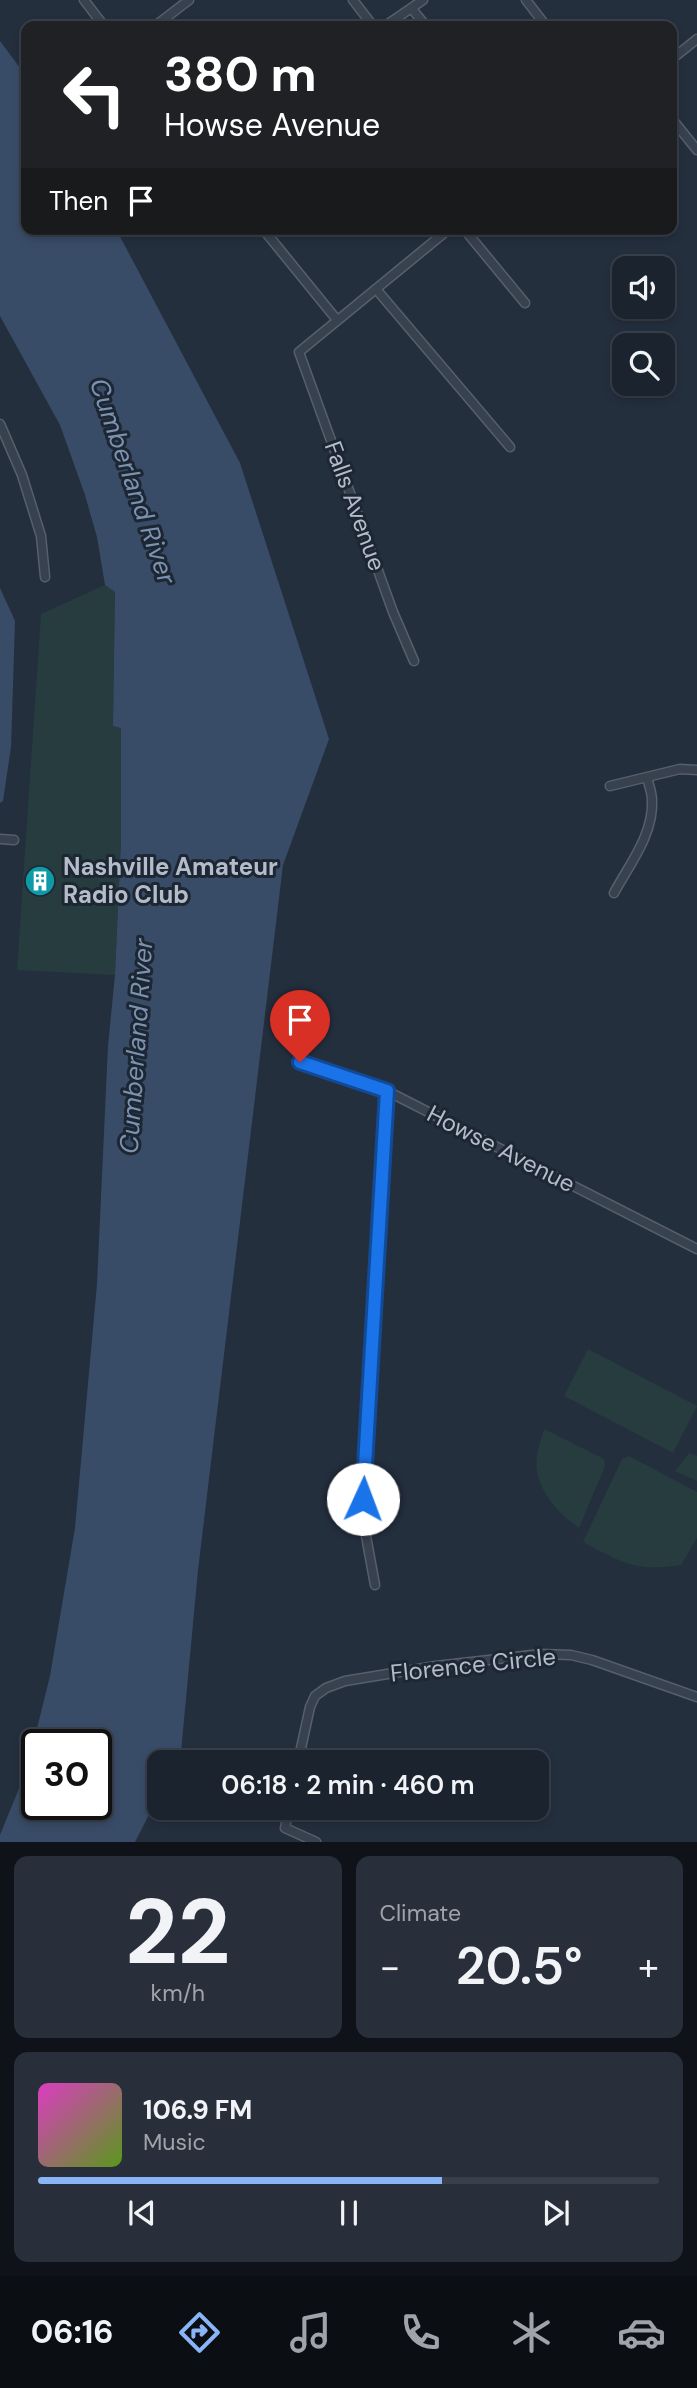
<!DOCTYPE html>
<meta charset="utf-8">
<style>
:root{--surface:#1b232e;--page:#282f3a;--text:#f1f3f6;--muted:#a0a4aa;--line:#39404a;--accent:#8ab4f8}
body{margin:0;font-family:"DM Sans",sans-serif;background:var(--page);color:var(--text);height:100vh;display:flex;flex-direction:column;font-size:26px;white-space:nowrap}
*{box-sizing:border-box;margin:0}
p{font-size:23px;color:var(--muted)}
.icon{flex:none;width:38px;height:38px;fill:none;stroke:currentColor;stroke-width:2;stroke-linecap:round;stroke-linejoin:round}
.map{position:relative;height:1842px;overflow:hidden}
.side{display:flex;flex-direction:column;gap:14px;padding:14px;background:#0f1319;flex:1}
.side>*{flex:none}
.banner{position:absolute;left:21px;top:21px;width:656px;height:214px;border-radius:14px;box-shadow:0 4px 10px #0003,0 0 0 2px var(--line);background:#202124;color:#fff;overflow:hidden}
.buttons{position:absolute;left:612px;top:256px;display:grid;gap:14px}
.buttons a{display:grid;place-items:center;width:63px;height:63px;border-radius:14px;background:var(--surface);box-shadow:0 4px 10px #0003,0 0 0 2px var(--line);font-size:35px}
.speed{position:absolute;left:21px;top:1729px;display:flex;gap:14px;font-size:35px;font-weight:700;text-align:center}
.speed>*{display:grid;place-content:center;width:91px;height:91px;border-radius:50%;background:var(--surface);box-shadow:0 4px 10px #0003,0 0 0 2px var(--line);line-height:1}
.speed .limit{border:4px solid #111;border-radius:10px;background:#fff;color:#111}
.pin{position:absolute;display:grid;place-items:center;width:60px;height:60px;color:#fff;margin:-72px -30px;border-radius:50% 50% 50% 0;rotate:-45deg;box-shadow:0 0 7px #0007}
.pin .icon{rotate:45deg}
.me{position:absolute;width:77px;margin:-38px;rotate:2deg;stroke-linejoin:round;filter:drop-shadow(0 0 5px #0008)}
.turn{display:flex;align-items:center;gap:24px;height:147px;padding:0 28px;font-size:32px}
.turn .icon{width:91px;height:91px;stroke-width:2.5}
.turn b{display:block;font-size:49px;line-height:60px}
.then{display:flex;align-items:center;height:66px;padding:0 28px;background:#0003;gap:14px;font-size:26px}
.big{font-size:52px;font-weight:600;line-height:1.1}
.side .tile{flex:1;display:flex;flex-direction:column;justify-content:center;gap:10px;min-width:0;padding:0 24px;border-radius:14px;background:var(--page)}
.side .dial{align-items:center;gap:0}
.dial b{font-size:91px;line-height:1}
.song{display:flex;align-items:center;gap:21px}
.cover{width:84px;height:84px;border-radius:10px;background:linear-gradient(135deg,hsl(310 70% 55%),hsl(90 70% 35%))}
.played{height:7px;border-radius:4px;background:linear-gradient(90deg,var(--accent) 65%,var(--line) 65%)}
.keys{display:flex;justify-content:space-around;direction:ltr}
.heat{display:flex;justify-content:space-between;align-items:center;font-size:38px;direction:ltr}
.side .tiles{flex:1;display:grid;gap:14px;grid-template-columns:1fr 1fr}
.tile:last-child{grid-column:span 2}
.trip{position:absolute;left:147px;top:1750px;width:402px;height:70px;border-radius:14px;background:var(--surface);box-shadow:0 4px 10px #0003,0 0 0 2px var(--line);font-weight:600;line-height:70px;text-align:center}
.dock{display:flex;height:112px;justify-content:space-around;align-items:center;background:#0b0e12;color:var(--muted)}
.dock .icon{width:49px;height:49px}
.dock .selected{color:var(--accent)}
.dock b{font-size:32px;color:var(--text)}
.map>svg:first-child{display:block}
</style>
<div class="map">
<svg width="697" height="1842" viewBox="0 0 697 1842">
<rect width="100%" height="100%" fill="#242f3e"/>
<!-- green -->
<g fill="#263c3f">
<polygon points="105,585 115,591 113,725 121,728 121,842 115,975 17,970 41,614"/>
<polygon points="588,1349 697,1406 673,1453 564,1396"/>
<path d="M544,1429L604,1459L605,1466L579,1528C557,1513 532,1485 537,1456C538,1447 542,1438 544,1429Z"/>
<polygon points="689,1453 697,1456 697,1481 675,1471"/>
<path d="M629,1456L697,1492V1538L681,1565C635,1572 623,1563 583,1542L622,1459Z"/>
</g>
<!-- water -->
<g fill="#394c67" fill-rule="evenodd">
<path d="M0,41L26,76V229H116L240,463L329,739L283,865L198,1570L181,1752L176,1762H159V1795L135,1842H0V1835L27,1769L50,1676L75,1528L97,1284L108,1046L115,975L121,842V728L113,726L115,592L105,585L97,537L85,495L60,425L0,316ZM37,1745H96V1804H37Z"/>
<polygon points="0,588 15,621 11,747 3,801 0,803"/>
</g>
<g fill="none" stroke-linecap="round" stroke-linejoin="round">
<!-- street casing -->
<g stroke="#565f6c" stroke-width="11">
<g id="street">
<polyline points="84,0 104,26"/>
<polyline points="353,0 373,26"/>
<polyline points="526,0 546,26"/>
<polyline points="412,9 426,26"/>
<polyline points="155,26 189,0"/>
<polyline points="385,26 423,0"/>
<polyline points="672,59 697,39"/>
<polyline points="672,119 697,150"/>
<polyline points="263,229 337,320"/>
<polyline points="464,229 525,303"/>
<polyline points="376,289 510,447"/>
<polyline points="0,424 22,475 41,536 45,577"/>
<polyline points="414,661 393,612 299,352 449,229"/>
<polyline points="610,786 680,769 697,770"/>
<polyline points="0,839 14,840"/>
<path d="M614,893C629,865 654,834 652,800C652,793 649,785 647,778"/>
<polyline points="300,1062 387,1091 697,1249"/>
<polyline points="375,1585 366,1536 362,1489 375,1316 387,1091"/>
<polyline points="298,1762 310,1707 315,1696 326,1688 345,1681 436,1666 540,1654 571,1655 592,1660 697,1697"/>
<polyline points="289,1808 285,1828 316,1842"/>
</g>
</g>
<!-- street -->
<use href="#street" stroke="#38414e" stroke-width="8"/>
</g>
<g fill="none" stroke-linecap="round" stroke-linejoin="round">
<!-- route casing -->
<g stroke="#114b97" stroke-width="18">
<polyline id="route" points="300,1062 387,1091 363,1499"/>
</g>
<!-- route -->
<use href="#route" stroke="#1a73e8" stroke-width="12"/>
</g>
<!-- icons -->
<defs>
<g id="building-disc" transform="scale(1.575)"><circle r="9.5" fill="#0f9aa8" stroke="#1d2633"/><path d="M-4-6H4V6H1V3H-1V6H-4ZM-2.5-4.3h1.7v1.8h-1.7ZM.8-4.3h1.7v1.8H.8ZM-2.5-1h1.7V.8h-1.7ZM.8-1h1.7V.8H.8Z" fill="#fff"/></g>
</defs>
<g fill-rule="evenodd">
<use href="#building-disc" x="40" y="881"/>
</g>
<g text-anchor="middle" stroke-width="6" stroke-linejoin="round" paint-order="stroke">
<!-- street labels -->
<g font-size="24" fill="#b4bcc9" stroke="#1d2633">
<text transform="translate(355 506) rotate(70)" y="8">Falls Avenue</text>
<text transform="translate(501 1149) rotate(27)" y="8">Howse Avenue</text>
<text transform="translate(473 1665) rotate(-6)" y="8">Florence Circle</text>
</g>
<!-- poi labels -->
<g font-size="24" font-weight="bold" fill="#b4bcc9" stroke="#1d2633" text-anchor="start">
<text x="63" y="875">Nashville Amateur<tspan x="63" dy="28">Radio Club</tspan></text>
</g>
<!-- water labels -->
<g font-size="26" font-style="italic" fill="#7c92b1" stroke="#1d2633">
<text transform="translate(133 481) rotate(71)" y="9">Cumberland River</text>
<text transform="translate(136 1046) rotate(-86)" y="9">Cumberland River</text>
</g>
</g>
</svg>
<div class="buttons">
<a><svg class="icon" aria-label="sound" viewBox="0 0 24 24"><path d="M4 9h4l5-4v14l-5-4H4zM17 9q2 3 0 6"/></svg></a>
<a><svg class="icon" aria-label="search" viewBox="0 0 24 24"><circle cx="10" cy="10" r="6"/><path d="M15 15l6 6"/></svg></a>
</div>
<div class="speed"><div class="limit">30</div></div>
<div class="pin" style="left:300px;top:1062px;background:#d93025"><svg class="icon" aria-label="arrive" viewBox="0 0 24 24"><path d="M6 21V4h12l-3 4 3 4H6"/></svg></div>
<svg class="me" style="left:363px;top:1499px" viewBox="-20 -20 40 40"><circle r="19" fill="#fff"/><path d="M0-13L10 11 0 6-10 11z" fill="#1a73e8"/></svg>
<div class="trip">06:18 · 2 min · 460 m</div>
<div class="banner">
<div class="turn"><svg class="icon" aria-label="left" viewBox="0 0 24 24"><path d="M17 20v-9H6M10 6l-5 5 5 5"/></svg><div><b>380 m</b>Howse Avenue</div></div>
<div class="then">Then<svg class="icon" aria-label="arrive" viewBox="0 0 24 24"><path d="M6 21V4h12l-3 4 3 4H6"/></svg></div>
</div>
</div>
<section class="side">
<div class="tiles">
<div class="tile dial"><b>22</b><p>km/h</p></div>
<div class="tile"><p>Climate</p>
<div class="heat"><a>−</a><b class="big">20.5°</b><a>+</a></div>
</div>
<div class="tile">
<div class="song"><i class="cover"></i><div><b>106.9 FM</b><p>Music</p></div></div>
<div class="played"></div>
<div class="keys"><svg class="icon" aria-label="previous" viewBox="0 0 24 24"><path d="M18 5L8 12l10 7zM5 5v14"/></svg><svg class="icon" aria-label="pause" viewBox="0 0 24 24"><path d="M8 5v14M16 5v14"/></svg><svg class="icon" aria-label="next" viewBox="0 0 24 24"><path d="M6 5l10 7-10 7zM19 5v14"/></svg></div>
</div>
</div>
</section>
<nav class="dock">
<b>06:16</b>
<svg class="icon selected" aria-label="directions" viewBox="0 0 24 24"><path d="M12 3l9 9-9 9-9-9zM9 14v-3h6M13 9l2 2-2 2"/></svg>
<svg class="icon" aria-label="music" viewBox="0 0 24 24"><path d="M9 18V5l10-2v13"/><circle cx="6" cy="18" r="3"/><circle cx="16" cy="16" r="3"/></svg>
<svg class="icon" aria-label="phone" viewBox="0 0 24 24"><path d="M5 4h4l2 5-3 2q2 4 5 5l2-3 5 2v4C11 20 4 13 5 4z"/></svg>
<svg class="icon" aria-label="climate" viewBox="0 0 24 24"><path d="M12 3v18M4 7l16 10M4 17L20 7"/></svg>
<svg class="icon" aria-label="car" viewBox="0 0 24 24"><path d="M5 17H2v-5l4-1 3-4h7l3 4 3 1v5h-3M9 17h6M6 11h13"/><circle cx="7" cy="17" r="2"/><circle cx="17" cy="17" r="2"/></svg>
</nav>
